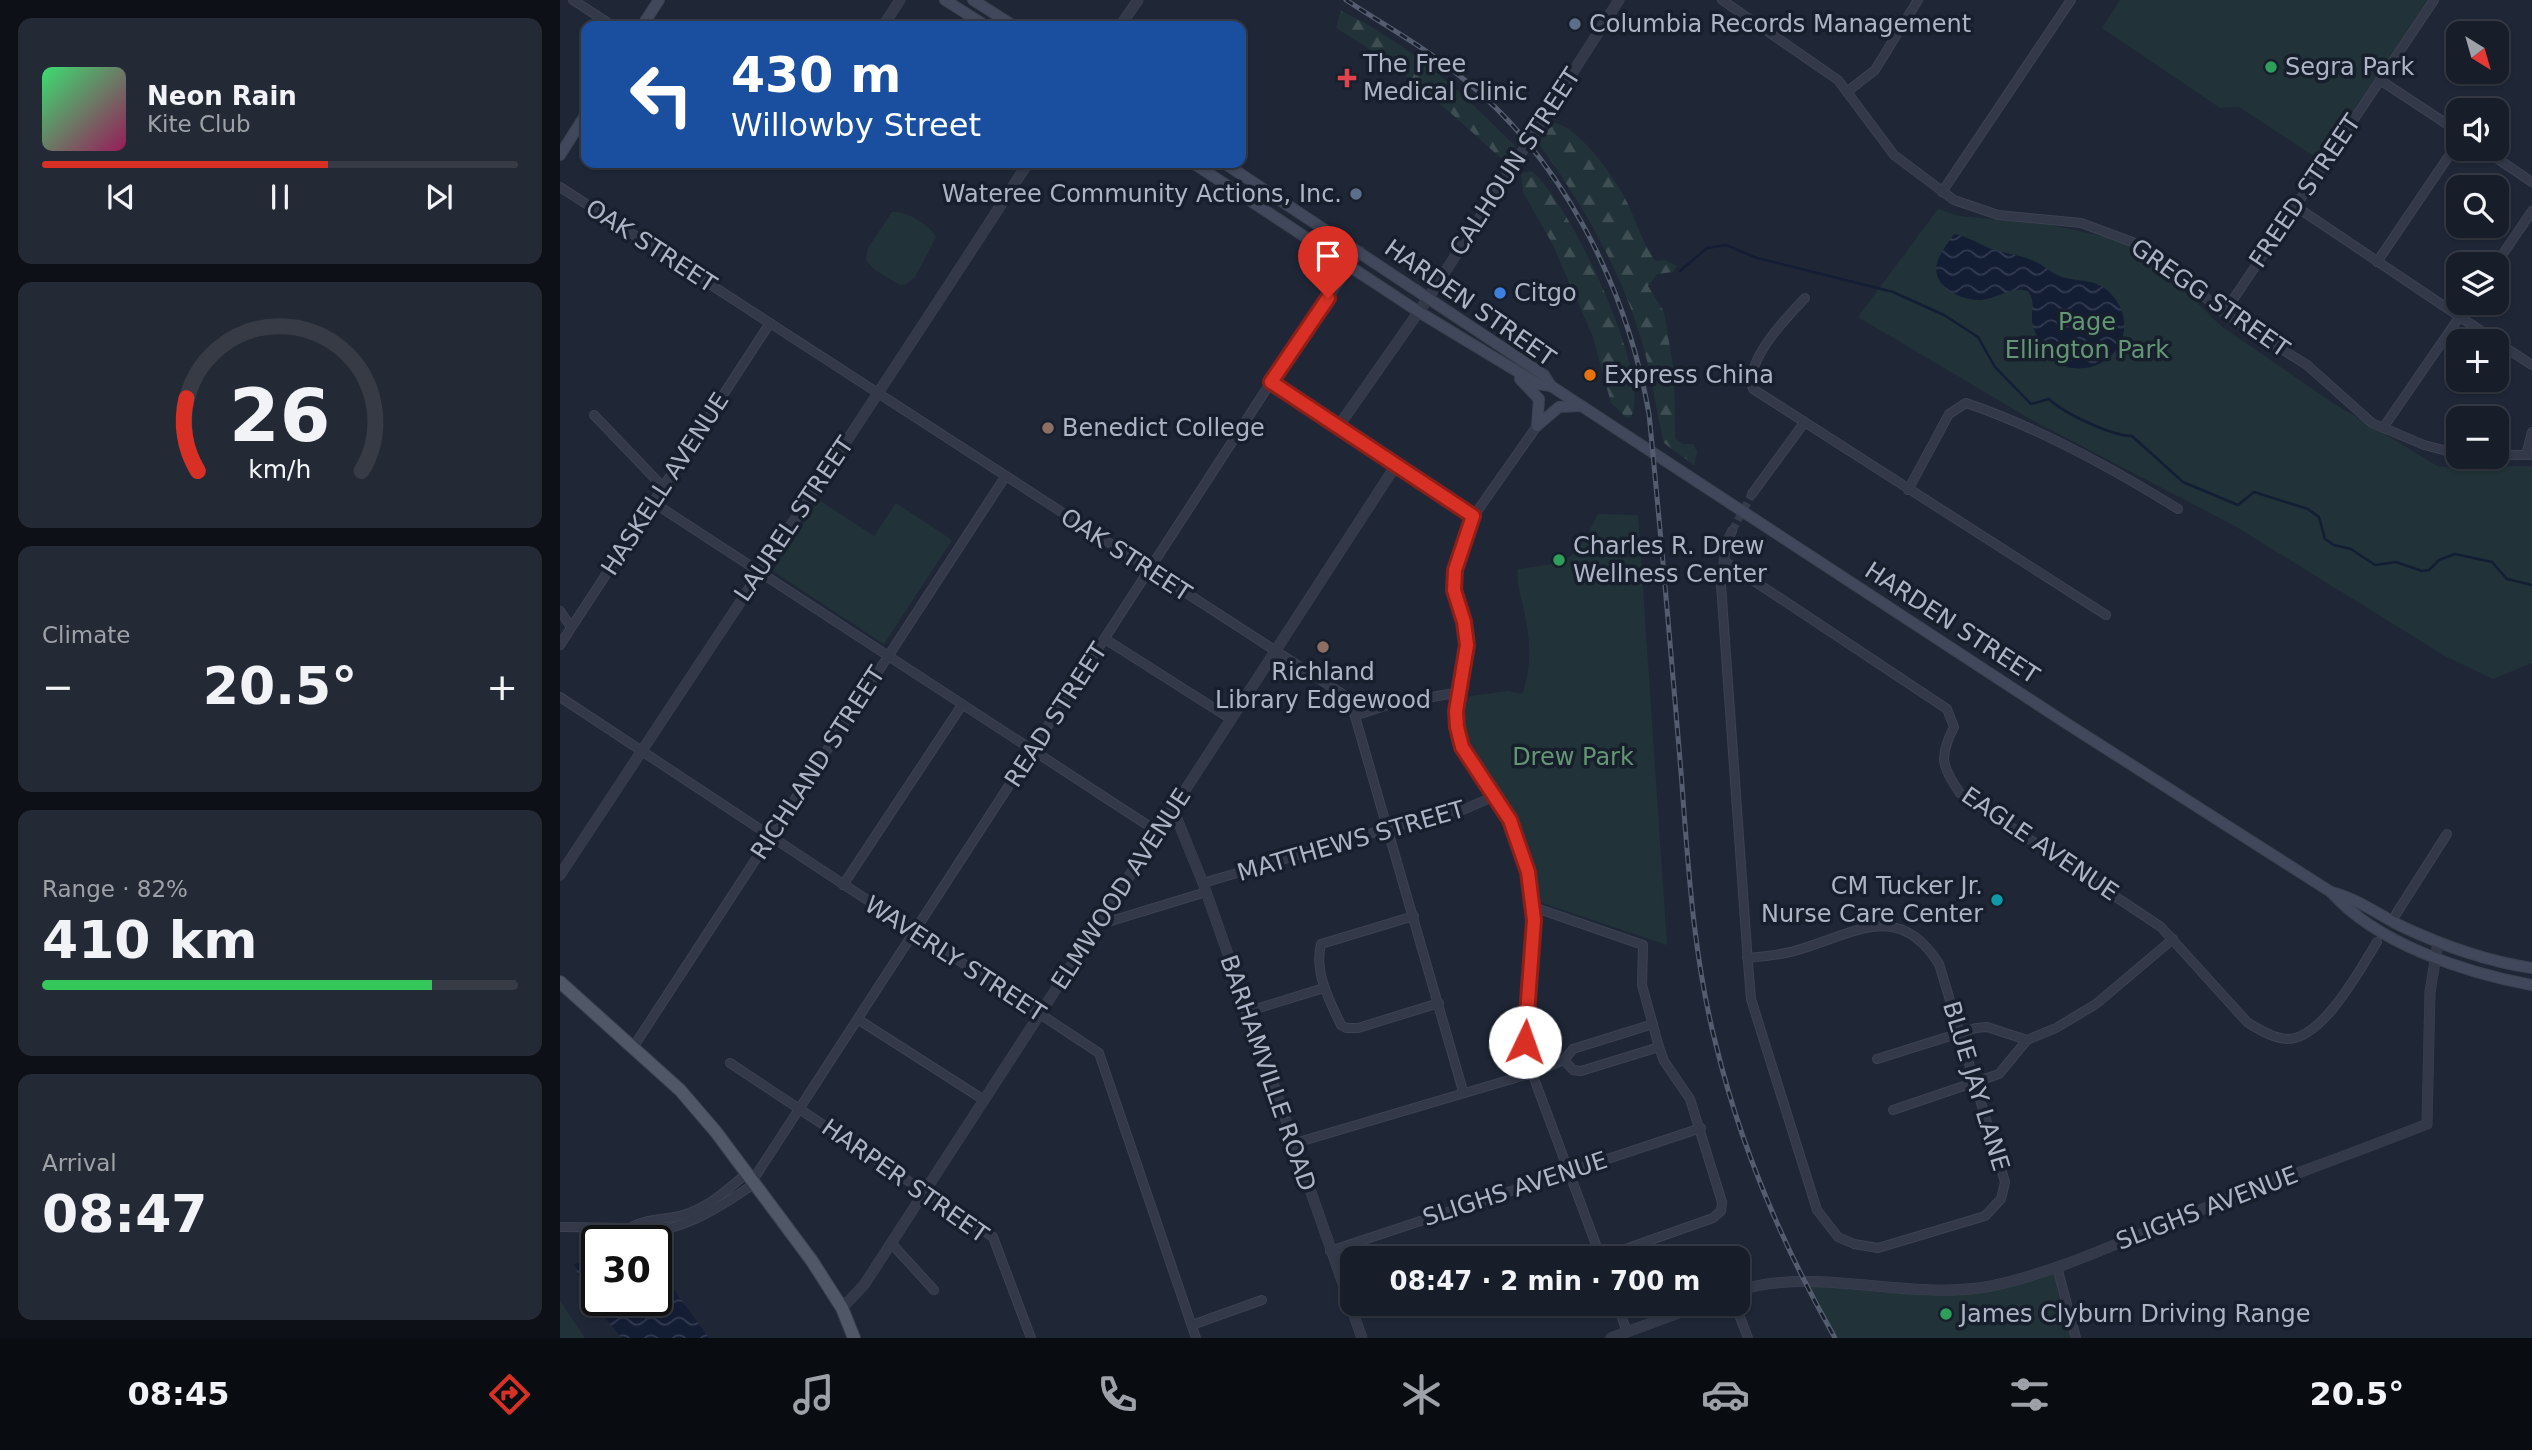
<!DOCTYPE html>
<meta charset="utf-8">
<style>
:root{--surface:#171d29;--page:#242a35;--text:#f1f3f6;--muted:#9ea2a8;--line:#363b46;--accent:#d93025}
body{margin:0;font-family:"DejaVu Sans",sans-serif;background:var(--page);color:var(--text);height:100vh;display:flex;flex-direction:column;font-size:26px;white-space:nowrap}
*{box-sizing:border-box;margin:0}
p{font-size:23px;color:var(--muted)}
.icon{flex:none;width:38px;height:38px;fill:none;stroke:currentColor;stroke-width:2;stroke-linecap:round;stroke-linejoin:round}
.map{position:relative;flex:1;overflow:hidden}
.sheet{display:flex;flex-direction:column;gap:18px;padding:18px;background:#0d1017;width:560px}
.sheet>*{flex:none}
.guide{position:absolute;left:21px;top:21px;width:665px;height:147px;border-radius:14px;box-shadow:0 2px 5px #0004,0 0 0 2px var(--line);background:#1a4fa0;color:#fff;overflow:hidden}
.needle{width:46px;rotate:143deg}
.tools{position:absolute;left:1886px;top:21px;display:grid;gap:14px}
.tools a{display:grid;place-items:center;width:63px;height:63px;border-radius:14px;background:var(--surface);box-shadow:0 2px 5px #0004,0 0 0 2px var(--line);font-size:35px}
.speed{position:absolute;left:21px;top:1225px;display:flex;gap:14px;font-size:35px;font-weight:700;text-align:center}
.speed>*{display:grid;place-content:center;width:91px;height:91px;border-radius:50%;background:var(--surface);box-shadow:0 2px 5px #0004,0 0 0 2px var(--line);line-height:1}
.speed .limit{border:4px solid #111;border-radius:10px;background:#fff;color:#111}
.pin{position:absolute;display:grid;place-items:center;width:60px;height:60px;color:#fff;margin:-72px -30px;border-radius:50% 50% 50% 0;rotate:-45deg;box-shadow:0 0 7px #0007}
.pin .icon{rotate:45deg}
.me{position:absolute;width:77px;margin:-38px;rotate:3deg;stroke-linejoin:round;filter:drop-shadow(0 0 5px #0008)}
.turn{display:flex;align-items:center;gap:24px;height:147px;padding:0 35px;font-size:32px}
.turn .icon{width:91px;height:91px;stroke-width:2.5}
.turn b{display:block;font-size:49px;line-height:60px}
.big{font-size:52px;font-weight:700;line-height:1.1}
.sheet .tile{flex:1;display:flex;flex-direction:column;justify-content:center;gap:10px;min-width:0;padding:0 24px;border-radius:14px;background:var(--page)}
.sheet .dial{align-items:center;gap:0}
.dial svg{height:182px;overflow:visible;fill:none;stroke:var(--line);stroke-width:7;stroke-linecap:round;text-anchor:middle}
.dial text{fill:var(--text);stroke:none}
.song{display:flex;align-items:center;gap:21px}
.cover{width:84px;height:84px;border-radius:10px;background:linear-gradient(135deg,hsl(140 70% 55%),hsl(330 70% 35%))}
.played{height:7px;border-radius:4px;background:linear-gradient(90deg,var(--accent) 60%,var(--line) 60%)}
.keys{display:flex;justify-content:space-around;direction:ltr}
.heat{display:flex;justify-content:space-between;align-items:center;font-size:38px;direction:ltr}
.charge{height:10px;border-radius:5px;background:linear-gradient(90deg,#34c759 82%,var(--line) 0)}
.trip{position:absolute;left:780px;top:1246px;width:410px;height:70px;border-radius:14px;background:var(--surface);box-shadow:0 2px 5px #0004,0 0 0 2px var(--line);font-weight:700;line-height:70px;text-align:center}
.menu{display:flex;height:112px;justify-content:space-around;align-items:center;background:#090c10;color:var(--muted)}
.menu .icon{width:49px;height:49px}
.menu .current{color:var(--accent)}
.menu b{font-size:32px;color:var(--text)}
main{display:flex;flex:1;min-height:0}
.map>svg:first-child{display:block}
</style>
<main>
<section class="sheet">
<div class="tile">
<div class="song"><i class="cover"></i><div><b>Neon Rain</b><p>Kite Club</p></div></div>
<div class="played"></div>
<div class="keys"><svg class="icon" aria-label="previous" viewBox="0 0 24 24"><path d="M18 5L8 12l10 7zM5 5v14"/></svg><svg class="icon" aria-label="pause" viewBox="0 0 24 24"><path d="M8 5v14M16 5v14"/></svg><svg class="icon" aria-label="next" viewBox="0 0 24 24"><path d="M6 5l10 7-10 7zM19 5v14"/></svg></div>
</div>
<div class="tile dial"><svg viewBox="0 0 100 80">
<path d="M14 69A42 42 0 1 1 86 69"/>
<path d="M14 69A42 42 0 0 1 9 37" stroke="#d93025"/>
<text x="50" y="56" font-size="32" font-weight="700">26</text>
<text x="50" y="72" font-size="11">km/h</text>
</svg></div>
<div class="tile"><p>Climate</p>
<div class="heat"><a>−</a><b class="big">20.5°</b><a>+</a></div>
</div>
<div class="tile"><p>Range · 82%</p><b class="big">410 km</b><div class="charge"></div></div>
<div class="tile"><p>Arrival</p><b class="big">08:47</b></div>
</section>
<div class="map">
<svg width="1972" height="1338" viewBox="0 0 1972 1338">
<defs>
<pattern id="forest-firs" width="22" height="20" patternUnits="userSpaceOnUse" patternTransform="scale(1.75)"><rect width="22" height="20" fill="#213338"/><path d="M5 1l3.5 6h-7zM16 11l3.5 6h-7z" fill="#3f4e53"/></pattern>
<pattern id="water-waves" width="16" height="10" patternUnits="userSpaceOnUse" patternTransform="scale(1.75)"><rect width="16" height="10" fill="#131d34"/><path d="M0 5q4-4 8 0t8 0" fill="none" stroke="#333b50"/></pattern>
</defs>
<rect width="100%" height="100%" fill="#1f2737"/>
<!-- green -->
<g fill="#213338">
<polygon points="1560,0 1868,0 1760,160 1679,107 1660,108 1542,28"/>
<polygon points="1378,209 1400,216 1490,225 1575,243 1661,326 1770,401 1879,467 1972,466 1972,663 1933,679 1885,656 1675,526 1472,420 1298,317"/>
<path d="M332,212C346,210 370,226 376,237L355,277L346,284L340,285L315,270L306,260L308,248Z"/>
<polygon points="259,500 314,536 336,503 392,540 324,644 213,571"/>
<path d="M1038,514L1078,515L1107,945L977,901C973,869 964,837 949,808C929,771 891,744 905,697L948,691L962,694C973,667 970,634 963,606C960,593 956,582 958,569C1012,562 1012,564 1038,514Z"/>
<polygon points="1497,1267 1516,1338 1277,1338 1244,1283 1399,1290"/>
<polygon points="0,1301 25,1338 0,1338"/>
</g>
<!-- forest -->
<g fill="url(#forest-firs)">
<path d="M781,11C850,44 901,92 955,146L946,163C893,114 839,65 776,28Z"/>
<path d="M994,123C1018,126 1052,175 1064,196C1075,218 1081,240 1095,261L1105,260L1117,266L1113,272L1097,274L1088,286L1104,312L1114,372L1115,438L1122,444H1133L1137,452L1134,465L1104,443C1096,412 1093,380 1084,349C1063,273 1025,208 980,145L981,139Z"/>
<path d="M971,171C1007,197 1093,376 1071,417L1067,418L1051,403L1033,337L993,245L963,192L961,173Z"/>
</g>
<!-- water -->
<g fill="url(#water-waves)">
<path d="M1394,234C1408,236 1423,247 1438,251C1450,254 1463,256 1474,261C1484,265 1492,274 1502,277C1518,282 1534,279 1547,290C1585,323 1555,378 1507,367C1493,357 1471,337 1472,318C1472,306 1475,302 1468,291C1450,286 1438,299 1421,300C1401,301 1371,287 1377,263C1380,253 1388,243 1394,234Z"/>
<path d="M37,1259V1300H96V1265L149,1338H62C42,1315 24,1293 14,1264Z"/>
</g>
<g fill="none" stroke-linecap="round" stroke-linejoin="round">
<!-- stream -->
<path stroke="#131d34" stroke-width="2.5" d="M1120,271L1147,248L1166,245L1197,258L1333,292L1384,315L1418,337L1435,367L1471,404L1489,399C1503,413 1552,436 1572,436L1623,482L1678,505L1694,492L1748,509L1759,517L1765,539L1774,545L1791,549L1815,565L1836,562L1862,571L1869,570L1879,560L1895,554L1932,562L1947,579L1972,585"/>
<!-- minor-tunnel -->
<polyline stroke="#343c4c" stroke-width="8" stroke-dasharray="8 4" stroke-linecap="butt" points="1172,531 1192,494"/>
<!-- minor casing -->
<g stroke="#3c4251" stroke-width="10">
<g id="minor">
<polyline points="13,0 53,26"/>
<polyline points="1162,0 1278,80 1334,155 1394,200 1438,215 1521,223 1575,243 1615,269 1658,309 1747,365 1812,423 1864,445 1899,454"/>
<polyline points="1820,80 1899,132"/>
<polyline points="1288,91 1315,70 1358,0"/>
<polyline points="1923,149 1972,182"/>
<polyline points="0,187 790,699 903,1091"/>
<polyline points="1382,192 1511,0"/>
<polyline points="1735,206 1936,341"/>
<polyline points="1817,262 1899,141"/>
<polyline points="1936,264 1972,211"/>
<path d="M1245,298C1226,318 1184,361 1193,389L1546,615"/>
<polyline points="1664,313 1874,0"/>
<polyline points="1937,342 1972,365"/>
<polyline points="711,382 778,427"/>
<polyline points="34,415 103,487"/>
<polyline points="977,426 913,517 901,545 894,590 907,645 896,711 902,747 950,820 963,853 971,886 974,920 965,1042 972,1073 1041,1258"/>
<polyline points="1823,428 1909,303"/>
<polyline points="1937,455 1972,455"/>
<polyline points="1966,455 1972,432"/>
<polyline points="836,465 913,517"/>
<path d="M1348,490L1389,414L1406,403C1480,428 1552,468 1618,509"/>
<polyline points="1192,494 1244,423"/>
<polyline points="94,503 598,832"/>
<path d="M1172,531L1166,544L1161,585L1188,963L1191,999L1257,1210L1278,1237L1294,1244L1318,1248L1425,1216L1441,1199L1445,1182L1379,964C1340,901 1297,932 1241,949C1224,955 1206,956 1187,958"/>
<path d="M1164,561L1387,709L1394,727C1379,756 1381,766 1400,793L1601,927L1687,1022C1699,1030 1713,1038 1727,1039C1762,1040 1801,968 1817,942"/>
<polyline points="0,611 11,627"/>
<polyline points="545,639 671,719"/>
<polyline points="0,645 210,323"/>
<polyline points="0,697 539,1053 636,1338"/>
<polyline points="797,715 828,705 900,692"/>
<polyline points="643,883 829,828 898,812 937,795"/>
<polyline points="283,885 402,705"/>
<polyline points="973,907 1083,945 1082,985 1099,1047 1104,1061 1130,1099 1162,1202 1161,1211 1153,1218 1040,1258"/>
<polyline points="1836,914 1887,834"/>
<path d="M854,916L761,944C754,972 769,1000 781,1025L786,1028H798L879,1003"/>
<polyline points="538,925 646,892"/>
<polyline points="686,1012 764,988"/>
<polyline points="299,1020 424,1100"/>
<polyline points="72,1049 445,477"/>
<polyline points="1317,1059 1416,1028 1427,1027 1467,1040"/>
<polyline points="1004,1060 1013,1070 1021,1071 1099,1047"/>
<polyline points="170,1063 433,1237 471,1338"/>
<polyline points="1333,1110 1439,1074 1467,1040 1496,1028 1536,1004 1613,939"/>
<polyline points="732,1144 969,1074 1004,1060 1013,1049 1093,1024"/>
<polyline points="193,1180 711,382 800,251"/>
<path d="M0,1227L70,1228C110,1241 164,1205 195,1183"/>
<path d="M70,1228C85,1218 106,1220 123,1215C149,1207 167,1190 187,1173"/>
<polyline points="331,1243 374,1290"/>
<polyline points="770,1251 1141,1128"/>
<polyline points="1497,1267 1516,1338"/>
<polyline points="1057,1304 1067,1332"/>
<polyline points="1175,1304 1188,1338"/>
<polyline points="632,1325 702,1300"/>
</g>
</g>
<!-- tertiary casing -->
<g stroke="#3c4251" stroke-width="11">
<g id="tertiary">
<polyline points="323,26 340,0"/>
<polyline points="560,26 578,0"/>
<polyline points="613,809 643,883 802,1338"/>
<path d="M0,875C156,638 314,402 468,163"/>
<path d="M1178,1291C1256,1265 1349,1302 1431,1286C1498,1272 1561,1241 1625,1216C1705,1184 1787,1156 1867,1124L1870,992L1878,943"/>
<polyline points="282,1308 304,1285 836,465 778,427 869,297 1059,0"/>
<polyline points="1051,1338 1142,1304"/>
</g>
</g>
<!-- secondary casing -->
<g stroke="#3c4251" stroke-width="12">
<g id="secondary">
<polyline points="385,0 426,26"/>
<polyline points="413,0 454,26"/>
<polyline points="82,26 99,0"/>
<polyline points="0,155 26,114"/>
<polyline points="633,163 859,312 978,384 991,386"/>
<path d="M664,163L984,375L991,386L1509,725L1771,892C1817,944 1906,973 1972,985"/>
<polyline points="960,379 979,399 977,426"/>
<polyline points="979,424 999,407 1019,406"/>
<path d="M1771,892C1796,898 1816,913 1839,925C1881,945 1925,961 1972,968"/>
</g>
</g>
<!-- primary casing -->
<g stroke="#3c4251" stroke-width="14">
<polyline id="primary" points="0,982 120,1090 156,1132 252,1261 282,1308 294,1338"/>
</g>
<!-- minor -->
<use href="#minor" stroke="#333948" stroke-width="8"/>
<!-- tertiary -->
<use href="#tertiary" stroke="#333948" stroke-width="10"/>
<!-- secondary -->
<use href="#secondary" stroke="#41485b" stroke-width="10"/>
<!-- primary -->
<use href="#primary" stroke="#505868" stroke-width="12"/>
<!-- rail casing -->
<g stroke="#545d6f" stroke-width="5">
<path id="rail" d="M786,0C824,25 866,48 901,77C1003,158 1067,288 1089,414C1101,533 1111,653 1121,772C1128,863 1133,956 1156,1045C1181,1148 1223,1246 1275,1338"/>
</g>
<!-- rail -->
<use href="#rail" stroke="#181f2c" stroke-width="2.5" stroke-dasharray="8" stroke-linecap="butt"/>
</g>
<g fill="none" stroke-linecap="round" stroke-linejoin="round">
<!-- route casing -->
<g stroke="#8d1f18" stroke-width="18">
<polyline id="route" points="768,298 711,382 913,516 895,570 894,590 904,622 907,645 896,711 897,727 902,747 950,820 968,872 974,920 965,1042"/>
</g>
<!-- route -->
<use href="#route" stroke="#d93025" stroke-width="12"/>
</g>
<!-- markers -->
<g fill="#5c6f8a" stroke="#181f2c" stroke-width="2.5">
<circle cx="1015" cy="24" r="7"/>
<circle cx="796" cy="194" r="7"/>
</g>
<g fill="#2e9e5b" stroke="#181f2c" stroke-width="2.5">
<circle cx="1711" cy="67" r="7"/>
<circle cx="999" cy="560" r="7"/>
<circle cx="1386" cy="1314" r="7"/>
</g>
<path fill="#e0444e" stroke="#181f2c" stroke-width="2.5" d="M783.5 67.5h7v7h7v7h-7v7h-7v-7h-7v-7h7z"/>
<circle fill="#3f7fe0" stroke="#181f2c" stroke-width="2.5" cx="940" cy="293" r="7"/>
<circle fill="#e8710a" stroke="#181f2c" stroke-width="2.5" cx="1030" cy="375" r="7"/>
<g fill="#8d6e63" stroke="#181f2c" stroke-width="2.5">
<circle cx="488" cy="428" r="7"/>
<circle cx="763" cy="647" r="7"/>
</g>
<circle fill="#0f9aa8" stroke="#181f2c" stroke-width="2.5" cx="1437" cy="900" r="7"/>
<g text-anchor="middle" stroke-width="7" stroke-linejoin="round" paint-order="stroke">
<!-- poi labels -->
<g font-size="24" fill="#adb4c5" stroke="#181f2c" text-anchor="start">
<text x="1029" y="32">Columbia Records Management</text>
<text x="803" y="72">The Free<tspan x="803" dy="28">Medical Clinic</tspan></text>
<text x="1725" y="75">Segra Park</text>
<text x="782" y="202" text-anchor="end">Wateree Community Actions, Inc.</text>
<text x="954" y="301">Citgo</text>
<text x="1044" y="383">Express China</text>
<text x="502" y="436">Benedict College</text>
<text x="1013" y="554">Charles R. Drew<tspan x="1013" dy="28">Wellness Center</tspan></text>
<text x="763" y="680" text-anchor="middle">Richland<tspan x="763" dy="28">Library Edgewood</tspan></text>
<text x="1423" y="894" text-anchor="end">CM Tucker Jr.<tspan x="1423" dy="28">Nurse Care Center</tspan></text>
<text x="1400" y="1322">James Clyburn Driving Range</text>
</g>
<!-- street labels -->
<g font-size="24" fill="#adb4c5" stroke="#181f2c">
<text transform="translate(955 162) rotate(-57)" y="8">CALHOUN STREET</text>
<text transform="translate(1745 191) rotate(-56)" y="8">FREED STREET</text>
<text transform="translate(91 246) rotate(33)" y="8">OAK STREET</text>
<text transform="translate(1650 298) rotate(35)" y="8">GREGG STREET</text>
<text transform="translate(910 303) rotate(35)" y="8">HARDEN STREET</text>
<text transform="translate(105 484) rotate(-57)" y="8">HASKELL AVENUE</text>
<text transform="translate(234 519) rotate(-56)" y="8">LAUREL STREET</text>
<text transform="translate(566 555) rotate(33)" y="8">OAK STREET</text>
<text transform="translate(1392 623) rotate(33)" y="8">HARDEN STREET</text>
<text transform="translate(496 715) rotate(-57)" y="8">READ STREET</text>
<text transform="translate(258 763) rotate(-57)" y="8">RICHLAND STREET</text>
<text transform="translate(791 841) rotate(-16)" y="8">MATTHEWS STREET</text>
<text transform="translate(1480 844) rotate(34)" y="8">EAGLE AVENUE</text>
<text transform="translate(561 889) rotate(-57)" y="8">ELMWOOD AVENUE</text>
<text transform="translate(395 959) rotate(33)" y="8">WAVERLY STREET</text>
<text transform="translate(708 1073) rotate(71)" y="8">BARHAMVILLE ROAD</text>
<text transform="translate(1416 1086) rotate(73)" y="8">BLUE JAY LANE</text>
<text transform="translate(345 1181) rotate(35)" y="8">HARPER STREET</text>
<text transform="translate(955 1189) rotate(-18)" y="8">SLIGHS AVENUE</text>
<text transform="translate(1647 1208) rotate(-21)" y="8">SLIGHS AVENUE</text>
</g>
<!-- park labels -->
<g font-size="24" fill="#649574" stroke="#181f2c">
<text x="1527" y="330">Page<tspan x="1527" dy="28">Ellington Park</tspan></text>
<text x="1013" y="765">Drew Park</text>
</g>
</g>
</svg>
<div class="tools">
<a><svg class="needle" viewBox="-14 -14 28 28"><path d="M0-13l5 13h-10z" fill="#e53935"/><path d="M0 13l5-13h-10z" fill="#9ea2a8"/></svg></a>
<a><svg class="icon" aria-label="sound" viewBox="0 0 24 24"><path d="M4 9h4l5-4v14l-5-4H4zM17 9q2 3 0 6"/></svg></a>
<a><svg class="icon" aria-label="search" viewBox="0 0 24 24"><circle cx="10" cy="10" r="6"/><path d="M15 15l6 6"/></svg></a>
<a><svg class="icon" aria-label="layers" viewBox="0 0 24 24"><path d="M12 4l9 5-9 5-9-5zM3 14l9 5 9-5"/></svg></a>
<a>+</a>
<a>−</a>
</div>
<div class="speed"><div class="limit">30</div></div>
<div class="pin" style="left:768px;top:298px;background:#d93025"><svg class="icon" aria-label="arrive" viewBox="0 0 24 24"><path d="M6 21V4h12l-3 4 3 4H6"/></svg></div>
<svg class="me" style="left:965px;top:1042px" viewBox="-20 -20 40 40"><circle r="19" fill="#fff"/><path d="M0-13L10 11 0 6-10 11z" fill="#d93025"/></svg>
<div class="trip">08:47 · 2 min · 700 m</div>
<div class="guide">
<div class="turn"><svg class="icon" aria-label="left" viewBox="0 0 24 24"><path d="M17 20v-9H6M10 6l-5 5 5 5"/></svg><div><b>430 m</b>Willowby Street</div></div>
</div>
</div>
</main>
<nav class="menu">
<b>08:45</b>
<svg class="icon current" aria-label="directions" viewBox="0 0 24 24"><path d="M12 3l9 9-9 9-9-9zM9 14v-3h6M13 9l2 2-2 2"/></svg>
<svg class="icon" aria-label="music" viewBox="0 0 24 24"><path d="M9 18V5l10-2v13"/><circle cx="6" cy="18" r="3"/><circle cx="16" cy="16" r="3"/></svg>
<svg class="icon" aria-label="phone" viewBox="0 0 24 24"><path d="M5 4h4l2 5-3 2q2 4 5 5l2-3 5 2v4C11 20 4 13 5 4z"/></svg>
<svg class="icon" aria-label="climate" viewBox="0 0 24 24"><path d="M12 3v18M4 7l16 10M4 17L20 7"/></svg>
<svg class="icon" aria-label="car" viewBox="0 0 24 24"><path d="M5 17H2v-5l4-1 3-4h7l3 4 3 1v5h-3M9 17h6M6 11h13"/><circle cx="7" cy="17" r="2"/><circle cx="17" cy="17" r="2"/></svg>
<svg class="icon" aria-label="filters" viewBox="0 0 24 24"><path d="M4 7h16M4 17h16"/><circle cx="9" cy="7" r="2"/><circle cx="15" cy="17" r="2"/></svg>
<b>20.5°</b>
</nav>
